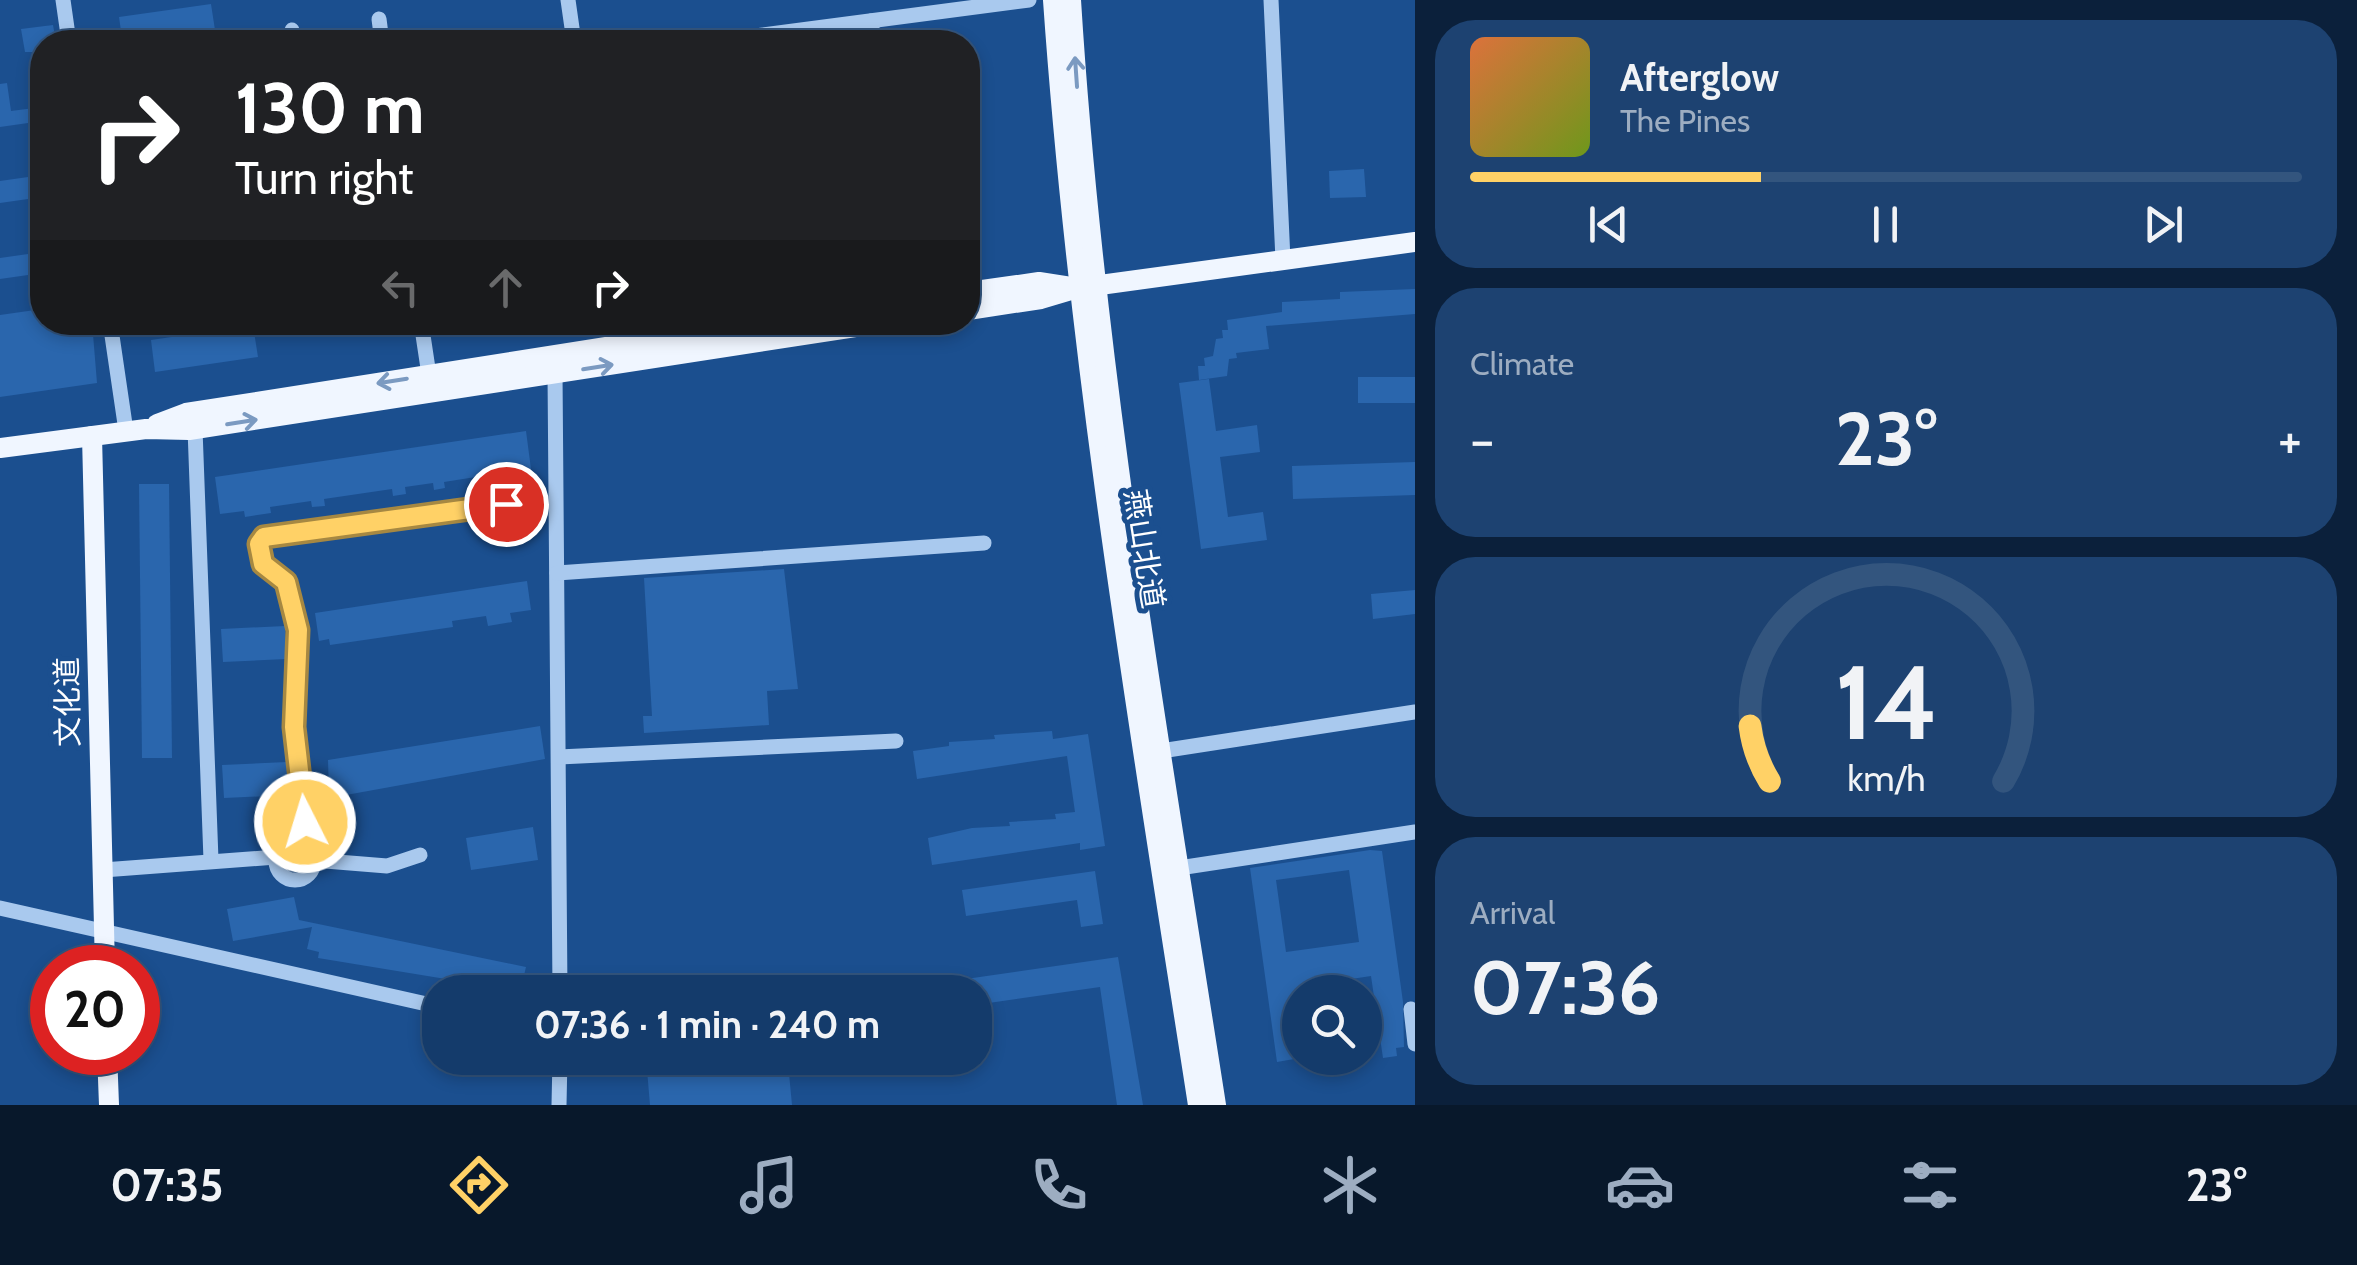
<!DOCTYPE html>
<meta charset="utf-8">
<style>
:root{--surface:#143b6b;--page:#1d4271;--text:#f1f3f6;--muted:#9dadc1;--line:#33557e;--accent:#ffd166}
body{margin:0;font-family:Cabin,"Noto Sans SC",sans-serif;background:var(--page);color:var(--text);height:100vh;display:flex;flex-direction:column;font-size:38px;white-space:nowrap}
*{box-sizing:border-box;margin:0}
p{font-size:32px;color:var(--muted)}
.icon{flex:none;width:55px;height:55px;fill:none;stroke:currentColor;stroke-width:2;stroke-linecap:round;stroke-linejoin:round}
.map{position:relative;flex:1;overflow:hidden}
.drawer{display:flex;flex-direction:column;gap:20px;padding:20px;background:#0b203b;width:942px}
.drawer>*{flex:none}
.banner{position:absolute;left:30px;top:30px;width:950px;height:305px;border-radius:40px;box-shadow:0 5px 15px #0003,0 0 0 2px var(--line);background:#202124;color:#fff;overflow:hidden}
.controls{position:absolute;left:1282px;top:975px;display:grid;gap:20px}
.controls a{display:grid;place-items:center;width:100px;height:100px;border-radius:50%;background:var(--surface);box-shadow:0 5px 15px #0003,0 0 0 2px var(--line);font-size:50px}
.speed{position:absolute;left:30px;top:945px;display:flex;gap:20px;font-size:50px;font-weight:700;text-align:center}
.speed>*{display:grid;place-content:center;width:130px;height:130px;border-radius:50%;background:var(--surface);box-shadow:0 5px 15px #0003,0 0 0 2px var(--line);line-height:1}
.speed .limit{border:15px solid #d22;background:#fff;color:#111}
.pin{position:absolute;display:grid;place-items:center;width:85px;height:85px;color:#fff;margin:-42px;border:5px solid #fff;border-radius:50%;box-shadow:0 2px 10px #0007}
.me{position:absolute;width:110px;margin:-55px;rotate:355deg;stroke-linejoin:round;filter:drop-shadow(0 0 8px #0008)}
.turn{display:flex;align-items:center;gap:35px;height:210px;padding:0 40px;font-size:45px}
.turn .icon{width:130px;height:130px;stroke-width:2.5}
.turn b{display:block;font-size:70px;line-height:85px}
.lanes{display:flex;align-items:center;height:95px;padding:0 40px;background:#0003;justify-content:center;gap:50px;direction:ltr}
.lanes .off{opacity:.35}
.big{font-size:75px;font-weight:700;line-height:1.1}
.drawer .card{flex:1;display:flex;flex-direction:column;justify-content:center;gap:15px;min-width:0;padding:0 35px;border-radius:40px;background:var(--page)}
.drawer .dial{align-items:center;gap:0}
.dial svg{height:260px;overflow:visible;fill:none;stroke:var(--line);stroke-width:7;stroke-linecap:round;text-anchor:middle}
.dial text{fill:var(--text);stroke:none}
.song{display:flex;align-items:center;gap:30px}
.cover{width:120px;height:120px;border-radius:15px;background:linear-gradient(135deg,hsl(20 70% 55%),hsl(80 70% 35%))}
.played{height:10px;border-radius:5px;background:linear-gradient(90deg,var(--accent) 35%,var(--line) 35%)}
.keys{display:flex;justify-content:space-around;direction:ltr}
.heat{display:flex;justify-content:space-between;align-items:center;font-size:55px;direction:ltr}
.trip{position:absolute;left:422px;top:975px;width:570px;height:100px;border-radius:40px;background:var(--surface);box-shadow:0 5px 15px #0003,0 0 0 2px var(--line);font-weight:700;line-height:100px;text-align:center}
.dock{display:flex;height:160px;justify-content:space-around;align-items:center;background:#08182b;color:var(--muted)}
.dock .icon{width:70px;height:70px}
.dock .on{color:var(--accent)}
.dock b{font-size:45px;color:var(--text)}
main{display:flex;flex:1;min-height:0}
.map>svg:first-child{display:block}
</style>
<main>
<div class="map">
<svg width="1415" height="1105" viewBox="0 0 1415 1105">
<rect width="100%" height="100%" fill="#1b4f8f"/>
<!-- building -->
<g fill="#2a66ad" fill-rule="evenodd">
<polygon points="211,4 215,30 93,42 93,35 121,31 119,17"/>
<polygon points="53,25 56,42 42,42 42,52 25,52 21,29"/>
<polygon points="7,83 11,111 42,107 42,121 0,127 0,84"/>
<polygon points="1364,169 1366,197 1330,198 1329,171"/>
<polygon points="42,175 42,197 0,203 0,181"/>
<polygon points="42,252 42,273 0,279 0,258"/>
<polygon points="1415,289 1415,314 1266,326 1269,349 1236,353 1237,358 1229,359 1227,376 1199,380 1198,366 1205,366 1204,358 1213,356 1216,339 1223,338 1222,330 1228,330 1227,320 1282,312 1282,302 1340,299 1340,292"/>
<polygon points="42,309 42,322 92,322 97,383 0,397 0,315"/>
<polygon points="253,325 258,357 155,372 151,340"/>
<rect x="1358" y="377" width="57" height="26"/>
<polygon points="1209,379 1216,431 1257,425 1260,452 1220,457 1228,517 1263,512 1267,540 1201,549 1179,383"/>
<polygon points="526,431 531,469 505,473 506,479 484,482 482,476 444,482 445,488 434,490 433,483 405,487 406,494 393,496 392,489 324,499 325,506 312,507 311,501 270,507 271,513 245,517 244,511 220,514 215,477"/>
<polygon points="1415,462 1415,495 1293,499 1292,466"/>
<polygon points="139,484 169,484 172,758 142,758"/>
<polygon points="784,569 798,689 767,691 769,725 644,733 643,716 652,716 644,578"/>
<polygon points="527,581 531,610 510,613 512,622 488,626 486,616 452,621 453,627 330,645 329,639 319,641 315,613"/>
<polygon points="1415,590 1415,614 1373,619 1371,594"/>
<polygon points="285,626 286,659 223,662 221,629"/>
<polygon points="540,726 545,759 335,797 329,794 328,760"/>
<polygon points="1052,731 1053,739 1088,734 1105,846 1080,850 1080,843 932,865 928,838 972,828 1010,826 1009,822 1056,819 1055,814 1075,812 1067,756 917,779 913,751 949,746 949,742 995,739 994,735"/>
<polygon points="287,762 290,795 224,798 222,765"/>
<polygon points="533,827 538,860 471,870 466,838"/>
<path d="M1370,850L1382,851L1403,1002L1404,1047L1396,1048L1397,1056L1383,1058L1371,976L1305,986L1306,992H1300V1058L1277,1062L1250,868ZM1349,870L1359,942L1286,952L1276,880Z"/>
<polygon points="1095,871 1103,924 1081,927 1077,900 966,916 962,890"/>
<polygon points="294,897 299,920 526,967 520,992 500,989 483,992 469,990 470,983 318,958 319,952 307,949 312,927 233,941 227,909"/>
<polygon points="1118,957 1143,1105 1117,1105 1100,987 975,1005 975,992 925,992 924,985"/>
<polygon points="646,1058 729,1058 729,1067 788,1063 792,1105 650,1105"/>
</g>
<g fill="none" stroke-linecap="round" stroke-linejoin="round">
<!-- minor -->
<g stroke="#a9c9ee" stroke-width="15">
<polyline points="63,0 69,42"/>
<polyline points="568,0 574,42"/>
<polyline points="1271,0 1283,260"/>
<polyline points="379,19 382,42"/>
<polyline points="871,21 874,42"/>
<polyline points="292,30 294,42"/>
<polyline points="710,42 1029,0"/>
<polyline points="110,322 126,431"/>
<polyline points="421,322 429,375"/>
<polyline points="555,373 560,992"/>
<polyline points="195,429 211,860"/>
<polyline points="557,573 984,543"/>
<polyline points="1161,751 1415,712"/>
<polyline points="559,757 896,741"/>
<circle cx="295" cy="861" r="19"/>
<polyline points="298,842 305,822 294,727 298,630 285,582 263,563 259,544 263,537 506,504"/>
<polyline points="313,860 387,866 420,855"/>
<polyline points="1179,868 1415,832"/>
<polyline points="103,870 276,857"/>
<polyline points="0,908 440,1007"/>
<polyline points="1411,1009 1415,1044"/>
<polyline points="559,1105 560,1058"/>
</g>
<!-- major -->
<g stroke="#f0f6ff" stroke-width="20">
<path d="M1053,0C1079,371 1141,738 1198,1105"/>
<path d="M1071,0C1094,371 1159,738 1216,1105"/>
<polyline points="968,292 1039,282 1071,287"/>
<polyline points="968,310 1041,299 1078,288 1415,242"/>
<polyline points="157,424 186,413 765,322"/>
<polyline points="92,436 105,968"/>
<polyline points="0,448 146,429 189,430 888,322"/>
<polyline points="107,1052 109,1105"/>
</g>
</g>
<!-- one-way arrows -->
<defs><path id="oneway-shaft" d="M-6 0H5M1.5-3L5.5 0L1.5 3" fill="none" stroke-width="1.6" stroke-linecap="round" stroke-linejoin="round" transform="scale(2.5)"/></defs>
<g stroke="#7b9ac1">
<use href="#oneway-shaft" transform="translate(1076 72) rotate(-94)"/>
<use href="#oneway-shaft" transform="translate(598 367) rotate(-9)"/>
<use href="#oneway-shaft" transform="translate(392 381) rotate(171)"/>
<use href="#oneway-shaft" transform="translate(242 422) rotate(-9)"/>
</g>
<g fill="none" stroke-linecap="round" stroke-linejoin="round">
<!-- route casing -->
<g stroke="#a68842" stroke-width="25">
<polyline id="route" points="305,822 294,727 298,630 286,582 263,564 259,544 264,537 506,504"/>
</g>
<!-- route -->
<use href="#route" stroke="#ffd166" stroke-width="18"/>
</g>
<g text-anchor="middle" stroke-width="10" stroke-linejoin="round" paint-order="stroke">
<!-- street labels -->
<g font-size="30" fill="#fff" stroke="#1b4f8f">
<text transform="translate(1144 549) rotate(81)" y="10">燕山北道</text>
<text transform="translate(68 702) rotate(-91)" y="10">文化道</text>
</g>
</g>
</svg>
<div class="controls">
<a><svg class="icon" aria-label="search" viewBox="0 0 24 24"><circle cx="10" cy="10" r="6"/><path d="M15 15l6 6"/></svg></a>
</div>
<div class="speed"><div class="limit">20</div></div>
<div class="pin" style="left:506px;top:504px;background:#d93025"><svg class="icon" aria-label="arrive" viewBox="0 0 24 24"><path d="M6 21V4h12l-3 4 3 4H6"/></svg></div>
<svg class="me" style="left:305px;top:822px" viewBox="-20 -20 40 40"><circle r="17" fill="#ffd166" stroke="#fff" stroke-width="3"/><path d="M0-11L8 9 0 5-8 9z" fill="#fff"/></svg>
<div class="trip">07:36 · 1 min · 240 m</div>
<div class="banner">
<div class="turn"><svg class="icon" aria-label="right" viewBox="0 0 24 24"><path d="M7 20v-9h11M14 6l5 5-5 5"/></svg><div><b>130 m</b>Turn right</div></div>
<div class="lanes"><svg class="icon off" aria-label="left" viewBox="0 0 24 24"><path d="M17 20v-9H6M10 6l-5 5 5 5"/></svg><svg class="icon off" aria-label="ahead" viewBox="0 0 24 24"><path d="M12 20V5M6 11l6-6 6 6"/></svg><svg class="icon" aria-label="right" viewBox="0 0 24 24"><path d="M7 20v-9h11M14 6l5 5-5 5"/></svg></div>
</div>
</div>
<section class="drawer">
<div class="card">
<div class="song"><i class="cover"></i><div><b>Afterglow</b><p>The Pines</p></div></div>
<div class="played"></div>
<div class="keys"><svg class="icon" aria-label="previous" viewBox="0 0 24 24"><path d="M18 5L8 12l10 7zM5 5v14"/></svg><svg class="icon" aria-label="pause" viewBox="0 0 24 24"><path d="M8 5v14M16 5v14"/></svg><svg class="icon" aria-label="next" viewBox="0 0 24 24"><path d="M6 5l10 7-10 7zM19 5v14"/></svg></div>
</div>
<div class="card"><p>Climate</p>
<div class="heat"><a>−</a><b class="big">23°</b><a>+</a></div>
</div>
<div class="card dial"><svg viewBox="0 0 100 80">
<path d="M14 69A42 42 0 1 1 86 69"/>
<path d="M14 69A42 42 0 0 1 8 52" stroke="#ffd166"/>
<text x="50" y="56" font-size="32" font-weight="700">14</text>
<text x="50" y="72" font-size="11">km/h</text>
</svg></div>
<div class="card"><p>Arrival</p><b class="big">07:36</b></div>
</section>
</main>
<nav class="dock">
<b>07:35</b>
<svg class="icon on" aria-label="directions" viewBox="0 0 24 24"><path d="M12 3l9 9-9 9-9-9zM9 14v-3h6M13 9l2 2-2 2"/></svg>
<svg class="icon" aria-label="music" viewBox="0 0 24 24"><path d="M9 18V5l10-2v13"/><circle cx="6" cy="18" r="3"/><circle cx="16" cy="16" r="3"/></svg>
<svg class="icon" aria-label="phone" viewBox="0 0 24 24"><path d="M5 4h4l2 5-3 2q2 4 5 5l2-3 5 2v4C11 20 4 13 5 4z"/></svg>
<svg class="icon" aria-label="climate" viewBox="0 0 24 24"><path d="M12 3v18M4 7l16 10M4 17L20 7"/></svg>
<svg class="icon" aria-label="car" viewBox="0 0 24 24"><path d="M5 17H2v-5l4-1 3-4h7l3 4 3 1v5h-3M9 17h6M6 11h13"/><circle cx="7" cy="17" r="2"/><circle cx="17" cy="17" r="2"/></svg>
<svg class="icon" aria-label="filters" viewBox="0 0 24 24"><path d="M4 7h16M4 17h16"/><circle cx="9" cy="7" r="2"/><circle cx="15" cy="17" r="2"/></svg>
<b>23°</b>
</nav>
